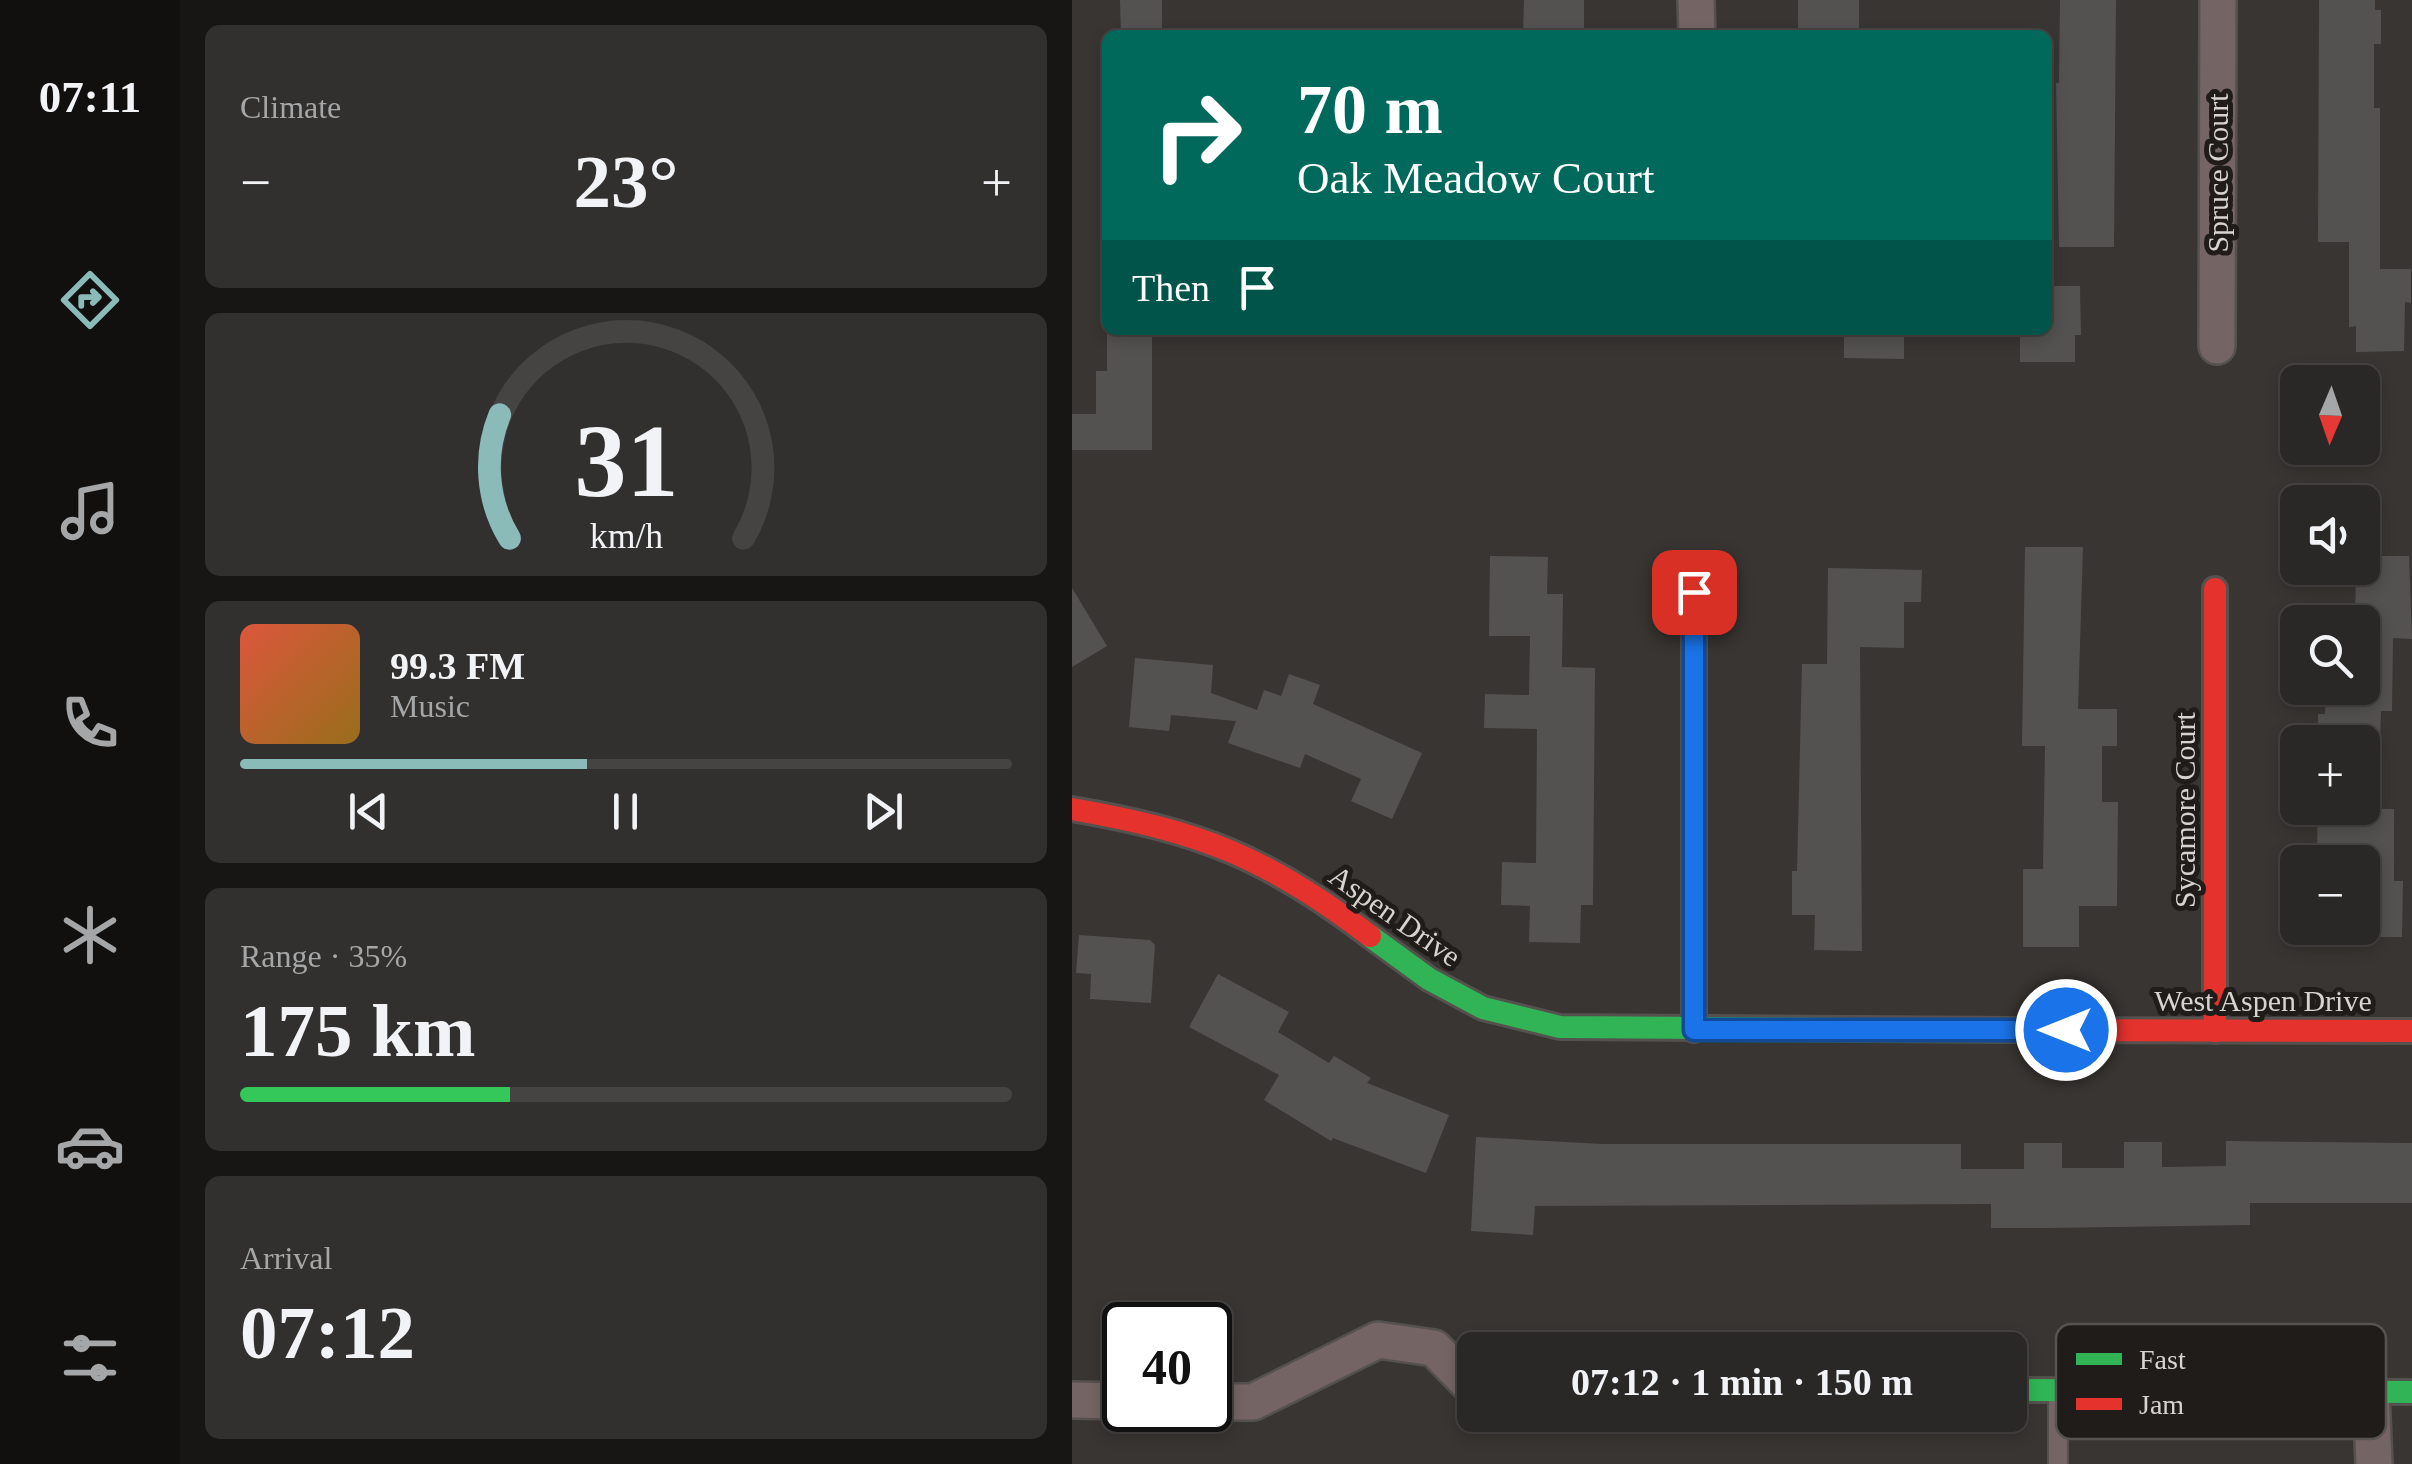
<!DOCTYPE html>
<meta charset="utf-8">
<style>
:root{--surface:#2a2826;--page:#32302e;--text:#f1f3f6;--muted:#a5a6a7;--line:#464443;--accent:#8bbbb9}
body{margin:0;font-family:"Times New Roman",serif;background:var(--page);color:var(--text);height:100vh;display:flex;flex-direction:column;font-size:38px;white-space:nowrap}
*{box-sizing:border-box;margin:0}
p{font-size:32px;color:var(--muted)}
.icon{flex:none;width:55px;height:55px;fill:none;stroke:currentColor;stroke-width:2;stroke-linecap:round;stroke-linejoin:round}
.map{position:relative;flex:1;overflow:hidden}
.panel{display:flex;flex-direction:column;gap:25px;padding:25px;background:#171615;width:892px}
.panel>*{flex:none}
.top-card{position:absolute;left:30px;top:30px;width:950px;height:305px;border-radius:15px;box-shadow:0 5px 15px #0003,0 0 0 2px var(--line);background:#00695c;color:#fff;overflow:hidden}
.needle{width:65px;rotate:182deg}
.fabs{position:absolute;left:1208px;top:365px;display:grid;gap:20px}
.fabs a{display:grid;place-items:center;width:100px;height:100px;border-radius:15px;background:var(--surface);box-shadow:0 5px 15px #0003,0 0 0 2px var(--line);font-size:50px}
.speed{position:absolute;left:30px;top:1302px;display:flex;gap:20px;font-size:50px;font-weight:700;text-align:center}
.speed>*{display:grid;place-content:center;width:130px;height:130px;border-radius:50%;background:var(--surface);box-shadow:0 5px 15px #0003,0 0 0 2px var(--line);line-height:1}
.speed .limit{border:5px solid #111;border-radius:15px;background:#fff;color:#111}
.pin{position:absolute;display:grid;place-items:center;width:85px;height:85px;color:#fff;margin:-42px;border-radius:20px;box-shadow:0 5px 15px #0006}
.me{position:absolute;width:110px;margin:-55px;rotate:270deg;stroke-linejoin:round;filter:drop-shadow(0 0 8px #0008)}
.turn{display:flex;align-items:center;gap:35px;height:210px;padding:0 30px;font-size:45px}
.turn .icon{width:130px;height:130px;stroke-width:2.5}
.turn b{display:block;font-size:70px;line-height:85px}
.then{display:flex;align-items:center;height:95px;padding:0 30px;background:#0003;gap:20px;font-size:38px}
.big{font-size:75px;font-weight:800;line-height:1.1}
.panel .widget{flex:1;display:flex;flex-direction:column;justify-content:center;gap:15px;min-width:0;padding:0 35px;border-radius:15px;background:var(--page)}
.panel .dial{align-items:center;gap:0}
.dial svg{height:260px;overflow:visible;fill:none;stroke:var(--line);stroke-width:7;stroke-linecap:round;text-anchor:middle}
.dial text{fill:var(--text);stroke:none}
.song{display:flex;align-items:center;gap:30px}
.cover{width:120px;height:120px;border-radius:15px;background:linear-gradient(135deg,hsl(10 70% 55%),hsl(40 70% 35%))}
.played{height:10px;border-radius:5px;background:linear-gradient(90deg,var(--accent) 45%,var(--line) 45%)}
.keys{display:flex;justify-content:space-around;direction:ltr}
.heat{display:flex;justify-content:space-between;align-items:center;font-size:55px;direction:ltr}
.charge{height:15px;border-radius:8px;background:linear-gradient(90deg,#34c759 35%,var(--line) 0)}
.trip{position:absolute;left:385px;top:1332px;width:570px;height:100px;border-radius:15px;background:var(--surface);box-shadow:0 5px 15px #0003,0 0 0 2px var(--line);font-weight:800;line-height:100px;text-align:center}
main{display:flex;flex:1;min-height:0}
.dock{display:flex;flex-direction:column;width:180px;justify-content:space-around;align-items:center;background:#11100f;color:var(--muted)}
.dock .icon{width:70px;height:70px}
.dock .selected{color:var(--accent)}
.dock b{font-size:45px;color:var(--text)}
.map>svg:first-child{display:block}
</style>
<main>
<nav class="dock">
<b>07:11</b>
<svg class="icon selected" aria-label="directions" viewBox="0 0 24 24"><path d="M12 3l9 9-9 9-9-9zM9 14v-3h6M13 9l2 2-2 2"/></svg>
<svg class="icon" aria-label="music" viewBox="0 0 24 24"><path d="M9 18V5l10-2v13"/><circle cx="6" cy="18" r="3"/><circle cx="16" cy="16" r="3"/></svg>
<svg class="icon" aria-label="phone" viewBox="0 0 24 24"><path d="M5 4h4l2 5-3 2q2 4 5 5l2-3 5 2v4C11 20 4 13 5 4z"/></svg>
<svg class="icon" aria-label="climate" viewBox="0 0 24 24"><path d="M12 3v18M4 7l16 10M4 17L20 7"/></svg>
<svg class="icon" aria-label="car" viewBox="0 0 24 24"><path d="M5 17H2v-5l4-1 3-4h7l3 4 3 1v5h-3M9 17h6M6 11h13"/><circle cx="7" cy="17" r="2"/><circle cx="17" cy="17" r="2"/></svg>
<svg class="icon" aria-label="filters" viewBox="0 0 24 24"><path d="M4 7h16M4 17h16"/><circle cx="9" cy="7" r="2"/><circle cx="15" cy="17" r="2"/></svg>
</nav>
<section class="panel">
<div class="widget"><p>Climate</p>
<div class="heat"><a>−</a><b class="big">23°</b><a>+</a></div>
</div>
<div class="widget dial"><svg viewBox="0 0 100 80">
<path d="M14 69A42 42 0 1 1 86 69"/>
<path d="M14 69A42 42 0 0 1 11 31" stroke="#8bbbb9"/>
<text x="50" y="56" font-size="32" font-weight="700">31</text>
<text x="50" y="72" font-size="11">km/h</text>
</svg></div>
<div class="widget">
<div class="song"><i class="cover"></i><div><b>99.3 FM</b><p>Music</p></div></div>
<div class="played"></div>
<div class="keys"><svg class="icon" aria-label="previous" viewBox="0 0 24 24"><path d="M18 5L8 12l10 7zM5 5v14"/></svg><svg class="icon" aria-label="pause" viewBox="0 0 24 24"><path d="M8 5v14M16 5v14"/></svg><svg class="icon" aria-label="next" viewBox="0 0 24 24"><path d="M6 5l10 7-10 7zM19 5v14"/></svg></div>
</div>
<div class="widget"><p>Range · 35%</p><b class="big">175 km</b><div class="charge"></div></div>
<div class="widget"><p>Arrival</p><b class="big">07:12</b></div>
</section>
<div class="map">
<svg width="1340" height="1464" viewBox="0 0 1340 1464">
<rect width="100%" height="100%" fill="#383532"/>
<!-- building -->
<g fill="#545251">
<polygon points="48,0 90,0 90,35 49,35"/>
<polygon points="452,0 512,0 512,35 451,35"/>
<rect x="726" y="0" width="61" height="35"/>
<polygon points="988,0 1044,0 1042,247 987,247 984,83 987,83"/>
<polygon points="1247,0 1303,0 1303,10 1309,10 1309,44 1302,44 1302,108 1308,108 1308,269 1339,269 1339,303 1333,302 1332,351 1284,352 1284,326 1277,327 1277,242 1246,242"/>
<polygon points="975,286 1008,286 1009,335 1003,335 1003,362 948,362 948,330 975,330"/>
<polygon points="35,330 80,330 80,450 0,450 0,414 24,414 24,371 35,371"/>
<polygon points="772,330 832,330 832,359 772,358"/>
<polygon points="953,547 1011,547 1006,709 1045,709 1045,746 1030,746 1030,802 1046,802 1045,906 1007,906 1007,947 951,947 951,869 971,869 973,746 950,746"/>
<polygon points="418,556 476,557 475,594 491,594 490,667 523,668 521,905 509,905 508,943 457,942 458,906 429,905 430,862 464,863 465,729 412,728 413,694 457,695 458,636 417,636"/>
<polygon points="1290,556 1337,556 1340,639 1321,638 1320,711 1309,711 1308,742 1246,742 1246,714 1253,714 1254,688 1290,688 1290,622 1283,622 1284,568 1290,568"/>
<polygon points="756,568 850,570 849,602 832,602 832,648 788,647 790,951 742,950 743,915 720,915 720,871 725,871 730,664 755,664"/>
<polygon points="0,588 35,646 0,667"/>
<polygon points="63,658 141,665 139,693 185,710 192,690 209,696 217,674 248,685 241,704 350,753 320,819 279,801 289,779 233,754 228,768 156,743 164,721 99,715 97,731 57,727"/>
<polygon points="1246,808 1322,809 1322,881 1331,881 1330,937 1290,937 1290,848 1245,847"/>
<polygon points="7,935 78,940 83,945 79,1003 18,999 19,974 4,973"/>
<polygon points="146,974 217,1012 206,1032 257,1063 262,1056 299,1078 295,1083 377,1115 354,1173 261,1138 259,1141 192,1100 207,1075 117,1027"/>
<polygon points="404,1137 530,1144 889,1144 889,1169 952,1169 952,1143 990,1143 990,1168 1052,1168 1052,1142 1090,1142 1090,1167 1154,1166 1154,1141 1340,1143 1340,1203 1178,1203 1178,1225 976,1228 919,1228 919,1204 463,1206 461,1235 399,1231"/>
</g>
<g fill="none" stroke-linecap="round" stroke-linejoin="round">
<!-- lane casing -->
<g stroke="#54514f" stroke-width="22">
<polyline id="lane" points="986,1391 986,1464"/>
</g>
<!-- street casing -->
<g stroke="#54514f" stroke-width="40">
<g id="street">
<polyline points="624,0 625,35"/>
<polyline points="1145,346 1146,0"/>
<polyline points="1299,1392 1302,1464"/>
<polyline points="0,1400 52,1401"/>
<polyline points="138,1402 181,1402 306,1340 362,1348 402,1389"/>
</g>
</g>
<!-- fast casing -->
<g stroke="#54514f" stroke-width="28">
<g id="fast">
<polyline points="622,593 622,1030"/>
<polyline points="298,936 357,979 411,1008 488,1027 947,1030"/>
<polyline points="938,1390 1340,1392"/>
</g>
</g>
<!-- jam casing -->
<g stroke="#54514f" stroke-width="28">
<g id="jam">
<polyline points="1143,589 1143,1031"/>
<path d="M0,809C127,831 195,857 298,936"/>
<polyline points="947,1030 1340,1031"/>
</g>
</g>
<!-- lane -->
<use href="#lane" stroke="#746564" stroke-width="18"/>
<!-- street -->
<use href="#street" stroke="#746564" stroke-width="35"/>
<!-- fast -->
<use href="#fast" stroke="#30b455" stroke-width="22"/>
<!-- jam -->
<use href="#jam" stroke="#e5322d" stroke-width="22"/>
</g>
<g fill="none" stroke-linecap="round" stroke-linejoin="round">
<!-- route casing -->
<g stroke="#114b97" stroke-width="25">
<polyline id="route" points="622,592 622,1030 994,1030"/>
</g>
<!-- route -->
<use href="#route" stroke="#1a73e8" stroke-width="18"/>
</g>
<g text-anchor="middle" stroke-width="10" stroke-linejoin="round" paint-order="stroke">
<!-- street labels -->
<g font-size="30" fill="#d7d3d0" stroke="#201c1a">
<text transform="translate(1146 173) rotate(-90)" y="10">Spruce Court</text>
<text transform="translate(1113 810) rotate(-90)" y="10">Sycamore Court</text>
<text transform="translate(323 916) rotate(35)" y="10">Aspen Drive</text>
<text x="1191" y="1011">West Aspen Drive</text>
</g>
</g>
<!-- legend -->
<rect x="984" y="1324" width="330" height="115" rx="15" fill="#201c1a" stroke="#575351" stroke-width="2.5"/>
<rect x="1004" y="1353" width="46" height="12" fill="#30b455"/>
<rect x="1004" y="1398" width="46" height="12" fill="#e5322d"/>
<g font-size="28" fill="#d7d3d0">
<text x="1067" y="1369">Fast</text>
<text x="1067" y="1414">Jam</text>
</g>
</svg>
<div class="fabs">
<a><svg class="needle" viewBox="-14 -14 28 28"><path d="M0-13l5 13h-10z" fill="#e53935"/><path d="M0 13l5-13h-10z" fill="#a5a6a7"/></svg></a>
<a><svg class="icon" aria-label="sound" viewBox="0 0 24 24"><path d="M4 9h4l5-4v14l-5-4H4zM17 9q2 3 0 6"/></svg></a>
<a><svg class="icon" aria-label="search" viewBox="0 0 24 24"><circle cx="10" cy="10" r="6"/><path d="M15 15l6 6"/></svg></a>
<a>+</a>
<a>−</a>
</div>
<div class="speed"><div class="limit">40</div></div>
<div class="pin" style="left:622px;top:592px;background:#d93025"><svg class="icon" aria-label="arrive" viewBox="0 0 24 24"><path d="M6 21V4h12l-3 4 3 4H6"/></svg></div>
<svg class="me" style="left:994px;top:1030px" viewBox="-20 -20 40 40"><circle r="17" fill="#1a73e8" stroke="#fff" stroke-width="3"/><path d="M0-11L8 9 0 5-8 9z" fill="#fff"/></svg>
<div class="trip">07:12 · 1 min · 150 m</div>
<div class="top-card">
<div class="turn"><svg class="icon" aria-label="right" viewBox="0 0 24 24"><path d="M7 20v-9h11M14 6l5 5-5 5"/></svg><div><b>70 m</b>Oak Meadow Court</div></div>
<div class="then">Then<svg class="icon" aria-label="arrive" viewBox="0 0 24 24"><path d="M6 21V4h12l-3 4 3 4H6"/></svg></div>
</div>
</div>
</main>
